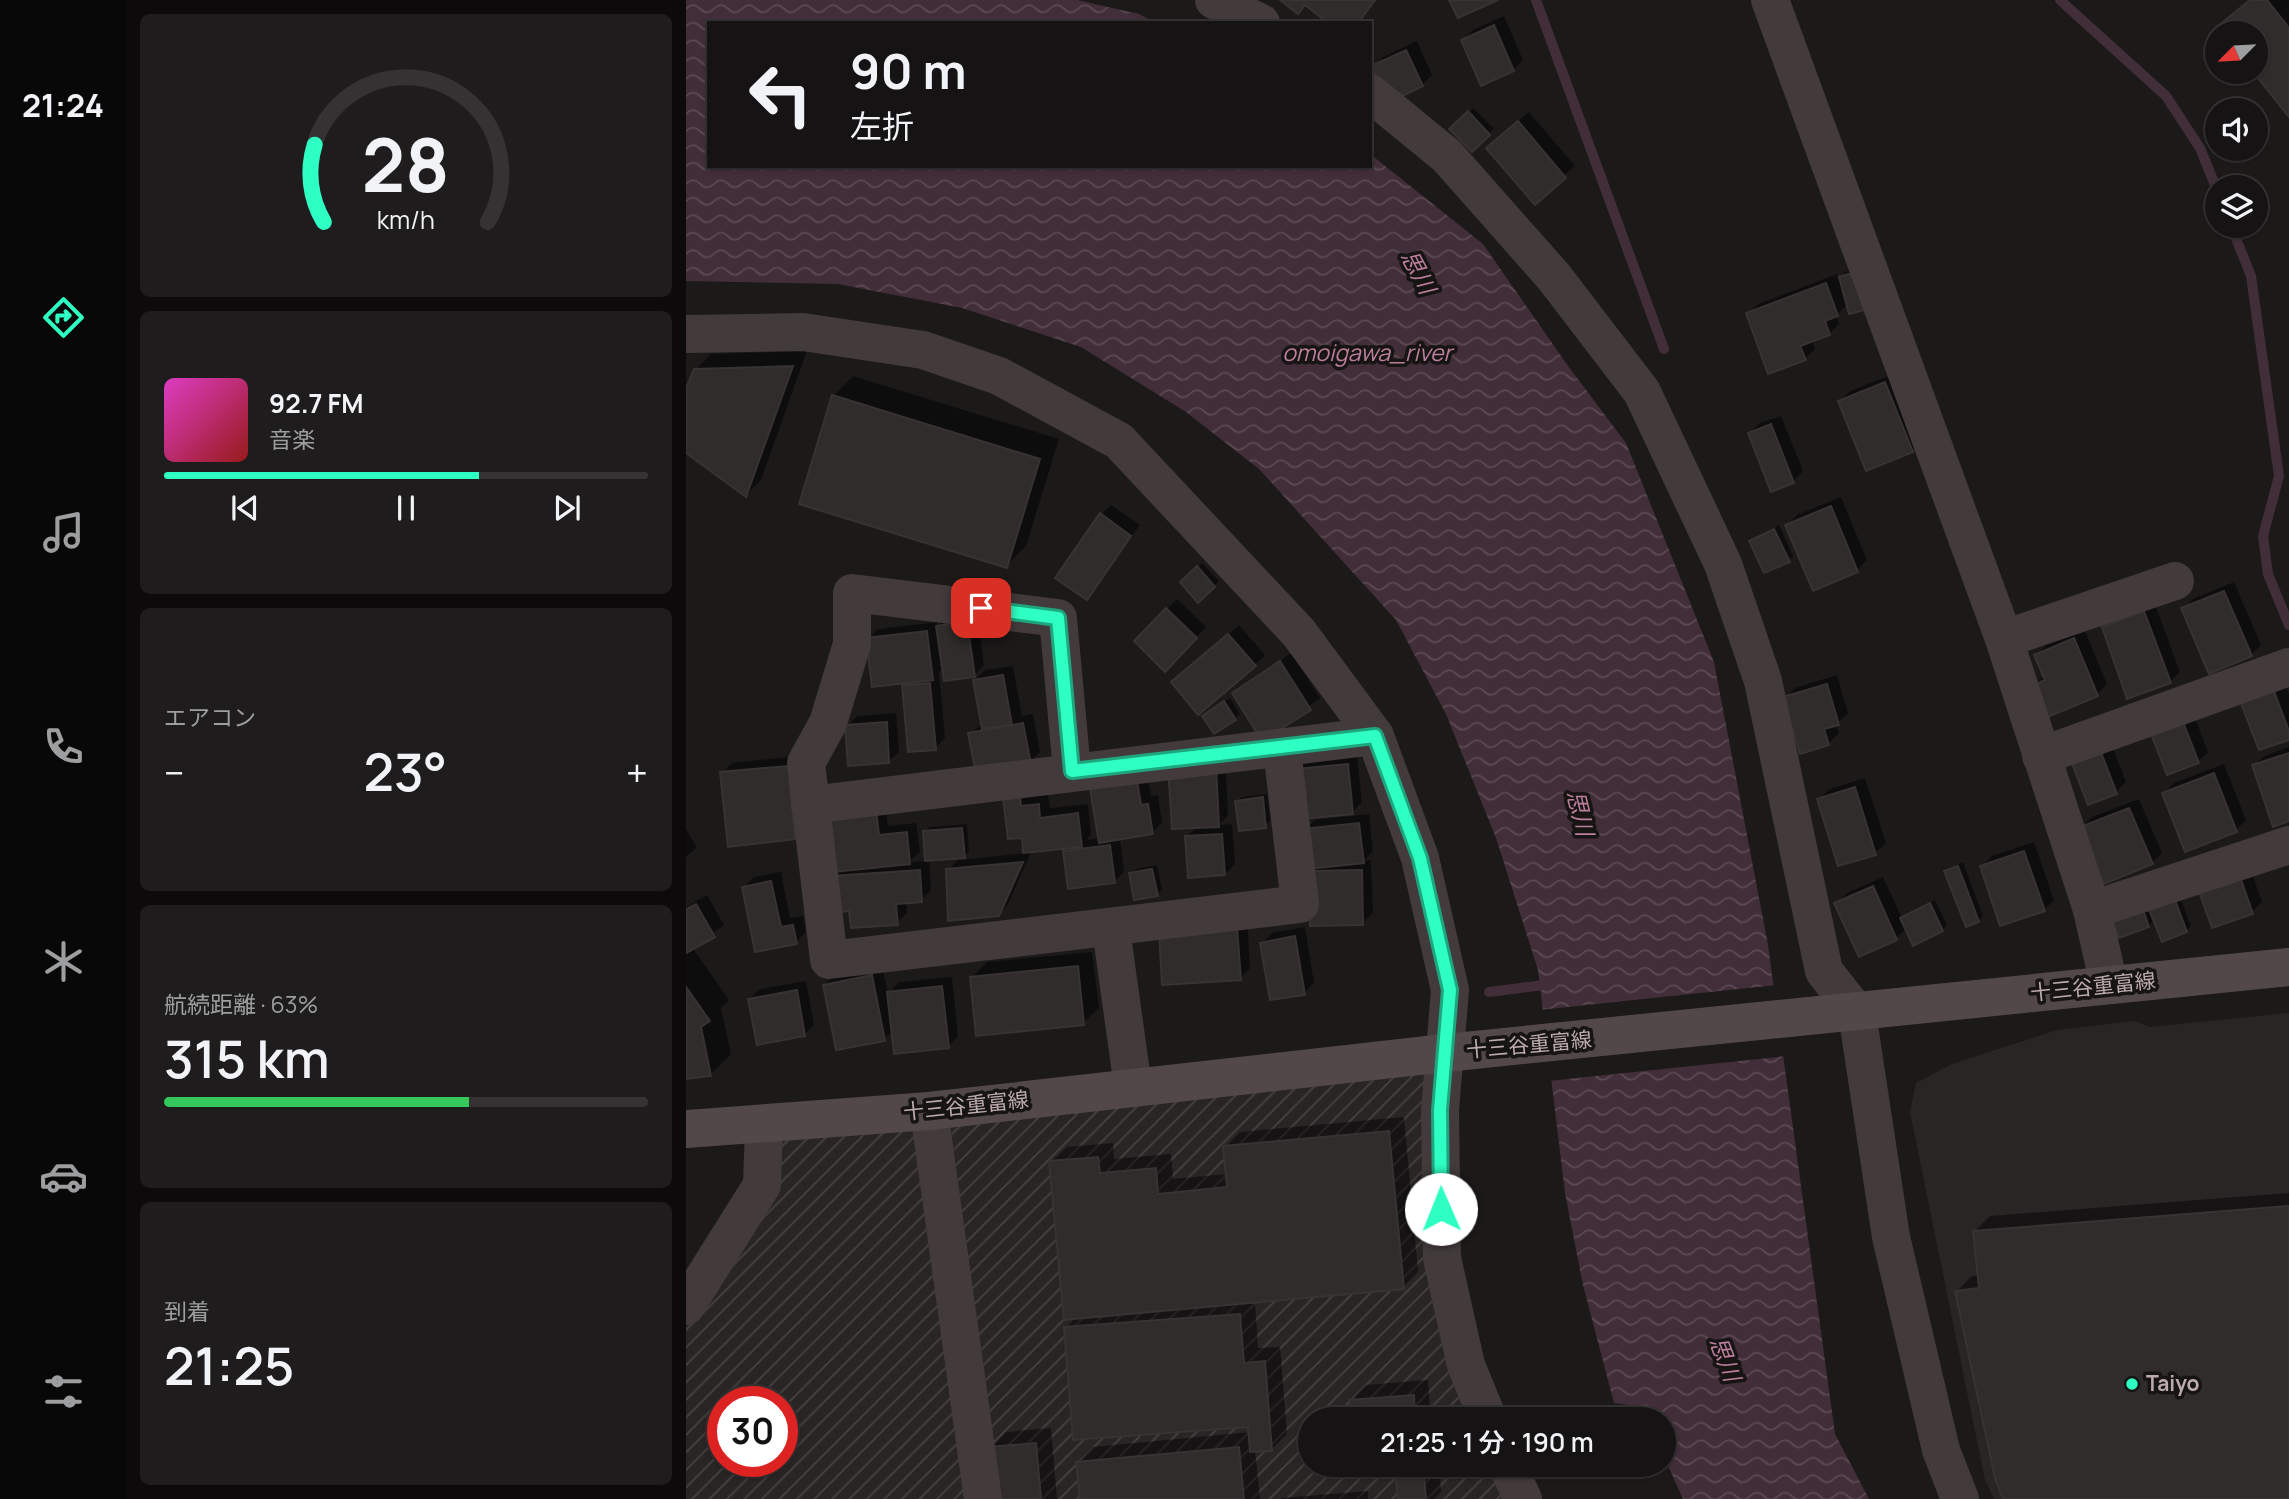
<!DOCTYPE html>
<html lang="ja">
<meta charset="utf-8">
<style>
:root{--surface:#151313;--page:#1e1c1c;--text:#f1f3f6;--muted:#9d9ea0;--line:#343233;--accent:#2effc2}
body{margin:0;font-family:Manrope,"Noto Sans JP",sans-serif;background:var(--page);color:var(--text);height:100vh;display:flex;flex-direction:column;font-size:26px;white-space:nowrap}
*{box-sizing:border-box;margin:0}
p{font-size:23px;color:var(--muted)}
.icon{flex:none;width:38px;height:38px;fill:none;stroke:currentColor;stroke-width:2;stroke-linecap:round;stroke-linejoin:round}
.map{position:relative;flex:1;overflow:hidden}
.drawer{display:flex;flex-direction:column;gap:14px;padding:14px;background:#0c0a0a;width:560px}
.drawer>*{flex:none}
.guide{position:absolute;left:21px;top:21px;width:665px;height:147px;border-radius:0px;box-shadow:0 2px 5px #0004,0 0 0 2px var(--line);background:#151313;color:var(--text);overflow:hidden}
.needle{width:46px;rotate:246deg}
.buttons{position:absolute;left:1519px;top:21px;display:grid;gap:14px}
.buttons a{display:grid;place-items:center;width:63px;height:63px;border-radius:50%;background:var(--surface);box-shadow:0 2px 5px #0004,0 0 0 2px var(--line);font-size:35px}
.speed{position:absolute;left:21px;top:1386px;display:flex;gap:14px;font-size:35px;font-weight:700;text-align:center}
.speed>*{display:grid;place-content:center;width:91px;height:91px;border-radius:50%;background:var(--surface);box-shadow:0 2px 5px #0004,0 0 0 2px var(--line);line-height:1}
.speed .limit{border:10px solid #d22;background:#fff;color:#111}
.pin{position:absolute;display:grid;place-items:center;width:60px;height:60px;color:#fff;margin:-30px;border-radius:14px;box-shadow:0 4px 10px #0006}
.me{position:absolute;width:77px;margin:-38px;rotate:359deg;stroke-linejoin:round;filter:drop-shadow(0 0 5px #0008)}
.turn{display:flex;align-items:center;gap:24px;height:147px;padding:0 28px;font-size:32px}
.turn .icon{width:91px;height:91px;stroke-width:2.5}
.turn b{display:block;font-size:49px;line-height:60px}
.big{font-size:52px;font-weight:600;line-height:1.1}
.drawer .card{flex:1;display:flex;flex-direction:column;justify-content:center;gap:10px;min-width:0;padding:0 24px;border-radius:10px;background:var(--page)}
.drawer .dial{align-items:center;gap:0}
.dial svg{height:182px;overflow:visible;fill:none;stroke:var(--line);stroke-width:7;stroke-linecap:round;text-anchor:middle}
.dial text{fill:var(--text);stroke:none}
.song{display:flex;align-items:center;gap:21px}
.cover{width:84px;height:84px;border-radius:10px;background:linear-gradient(135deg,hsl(310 70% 55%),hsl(0 70% 35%))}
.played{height:7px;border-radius:4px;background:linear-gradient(90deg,var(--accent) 65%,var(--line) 65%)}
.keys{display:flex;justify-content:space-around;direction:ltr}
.heat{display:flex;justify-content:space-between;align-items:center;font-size:38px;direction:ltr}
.charge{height:10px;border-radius:5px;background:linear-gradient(90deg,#34c759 63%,var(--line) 0)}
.trip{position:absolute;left:612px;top:1407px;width:378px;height:70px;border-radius:35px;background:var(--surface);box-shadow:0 2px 5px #0004,0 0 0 2px var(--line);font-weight:600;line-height:70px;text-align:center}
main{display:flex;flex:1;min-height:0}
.tabs{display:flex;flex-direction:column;width:126px;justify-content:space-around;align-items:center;background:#080808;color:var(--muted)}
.tabs .icon{width:49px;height:49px}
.tabs .on{color:var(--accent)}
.tabs b{font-size:32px;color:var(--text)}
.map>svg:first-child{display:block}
</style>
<main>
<nav class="tabs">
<b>21:24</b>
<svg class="icon on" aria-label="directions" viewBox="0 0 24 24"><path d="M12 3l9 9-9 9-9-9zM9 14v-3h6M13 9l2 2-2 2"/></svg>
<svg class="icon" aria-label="music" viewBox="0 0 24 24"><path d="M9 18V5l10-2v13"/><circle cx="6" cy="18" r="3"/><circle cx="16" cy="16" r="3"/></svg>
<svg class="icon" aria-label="phone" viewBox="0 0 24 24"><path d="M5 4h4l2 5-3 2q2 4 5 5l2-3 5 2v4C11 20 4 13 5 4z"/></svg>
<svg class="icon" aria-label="climate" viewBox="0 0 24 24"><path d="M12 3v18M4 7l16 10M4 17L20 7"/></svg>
<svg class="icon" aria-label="car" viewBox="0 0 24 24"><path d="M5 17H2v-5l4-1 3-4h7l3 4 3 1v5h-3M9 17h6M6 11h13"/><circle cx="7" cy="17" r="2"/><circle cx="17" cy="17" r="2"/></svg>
<svg class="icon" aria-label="filters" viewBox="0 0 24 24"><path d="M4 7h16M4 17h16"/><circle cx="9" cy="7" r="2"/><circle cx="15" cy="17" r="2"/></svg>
</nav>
<section class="drawer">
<div class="card dial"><svg viewBox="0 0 100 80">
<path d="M14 69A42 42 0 1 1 86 69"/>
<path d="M14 69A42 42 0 0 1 10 35" stroke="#2effc2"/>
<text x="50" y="56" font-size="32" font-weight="700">28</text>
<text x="50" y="72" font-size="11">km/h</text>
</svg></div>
<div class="card">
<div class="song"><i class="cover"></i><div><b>92.7 FM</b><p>音楽</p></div></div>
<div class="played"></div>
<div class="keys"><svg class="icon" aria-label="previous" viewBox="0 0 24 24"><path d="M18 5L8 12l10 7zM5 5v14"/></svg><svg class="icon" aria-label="pause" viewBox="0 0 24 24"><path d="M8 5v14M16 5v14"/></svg><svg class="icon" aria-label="next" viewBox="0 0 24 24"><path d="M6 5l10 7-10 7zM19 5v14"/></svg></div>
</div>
<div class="card"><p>エアコン</p>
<div class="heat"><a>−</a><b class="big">23°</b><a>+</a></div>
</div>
<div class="card"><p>航続距離 · 63%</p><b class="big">315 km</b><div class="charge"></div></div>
<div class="card"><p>到着</p><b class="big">21:25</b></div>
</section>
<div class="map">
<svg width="1603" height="1499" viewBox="0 0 1603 1499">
<defs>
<pattern id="industrial-furrows" width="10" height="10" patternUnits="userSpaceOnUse" patternTransform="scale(1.75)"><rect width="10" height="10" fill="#292525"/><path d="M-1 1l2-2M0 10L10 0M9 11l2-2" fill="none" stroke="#464242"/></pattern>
<pattern id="water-waves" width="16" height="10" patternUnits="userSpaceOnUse" patternTransform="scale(1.75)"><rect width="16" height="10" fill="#422e38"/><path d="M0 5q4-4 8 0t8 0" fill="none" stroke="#5b4a52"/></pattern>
</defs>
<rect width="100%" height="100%" fill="#1c1919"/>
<!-- built -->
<polygon fill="#292525" points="1603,1013 1603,1499 1308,1499 1299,1480 1224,1112 1230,1083 1266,1064 1371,1030 1449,1021 1464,1027"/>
<!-- industrial -->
<path fill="url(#industrial-furrows)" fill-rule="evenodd" d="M759,1053L756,1258L802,1419H625V1465H821L839,1499H0V1306L76,1185L78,1125ZM37,1402H96V1461H37Z"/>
<!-- water -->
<polygon fill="url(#water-waves)" points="0,0 391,0 453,14 470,23 23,23 23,166 684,166 684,154 797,244 882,366 940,443 1028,662 1082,945 1149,1434 1183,1499 997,1499 978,1457 978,1419 962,1419 956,1407 928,1403 897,1285 879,1193 852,970 810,838 760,714 710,620 573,469 500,412 395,347 276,308 152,284 0,281"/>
<!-- pier -->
<polygon fill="#1c1919" points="1091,985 1100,1056 862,1081 853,1010"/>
<!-- shadow -->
<g fill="#0007">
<polygon points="1563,0 1603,0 1603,114 1569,72 1570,33 1538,33 1533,27"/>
<polygon points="818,16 837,60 827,70 777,40 787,30"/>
<polygon points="731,41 746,75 736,85 687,67 697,57"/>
<polygon points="787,108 808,129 786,150 766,129"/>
<polygon points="843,112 889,166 849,202 812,138"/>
<polygon points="1179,267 1162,304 1150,315 1153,324 1143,334 1126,340 1129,349 1119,359 1062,314 1072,304 1151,274 1152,279 1159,272"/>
<polygon points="121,351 75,480 60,495 0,451 0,394 9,370 25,354"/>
<polygon points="1210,373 1236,440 1226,450 1180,468 1154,401 1164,391"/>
<polygon points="167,376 373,439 340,546 320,566 147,396"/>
<polygon points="1095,416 1117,471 1107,482 1064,433 1074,423"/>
<polygon points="1155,497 1181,560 1171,570 1101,525 1111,515"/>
<polygon points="425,505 454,525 400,598 415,515"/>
<polygon points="1093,525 1107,556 1103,560 1065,541"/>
<polygon points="516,563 533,581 512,600 496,582"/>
<polygon points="1548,582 1575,645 1565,655 1497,609 1507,599"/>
<polygon points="491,599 520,627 479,669 451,641"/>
<polygon points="1468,602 1494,672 1484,682 1418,627 1428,617"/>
<polygon points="291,612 298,665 288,676 258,667 253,672 259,738 249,748 217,686 222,681 182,639 192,629 251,622 251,627 262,616"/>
<polygon points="553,625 579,655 569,665 497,672"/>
<polygon points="1398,629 1421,684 1411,694 1358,717 1345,687 1358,676 1350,655 1360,645"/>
<polygon points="605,653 634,698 577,739 548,693"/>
<polygon points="327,666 336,716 347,714 354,752 344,762 284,734 297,723 289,680 299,670"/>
<polygon points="1151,675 1162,713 1150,724 1153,733 1143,743 1115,752 1099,698 1109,688"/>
<polygon points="1596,677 1603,694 1603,738 1555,699"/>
<polygon points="544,698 554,714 529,732 523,712"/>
<polygon points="1504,705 1522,752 1512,762 1464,726"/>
<polygon points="210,713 213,752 202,762 161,726 171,716"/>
<polygon points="1421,733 1440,782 1430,792 1394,744"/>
<polygon points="1603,747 1603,819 1568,766 1578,756"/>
<polygon points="671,755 676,802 666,812 612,770 622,760"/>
<polygon points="111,756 118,828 108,838 36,773 46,763"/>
<polygon points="539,756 542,815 533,825 546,824 549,864 539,874 501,836 511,827 487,828"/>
<polygon points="1538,764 1560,820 1550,830 1478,793 1488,783"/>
<polygon points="460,766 465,796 472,795 476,823 466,833 434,838 438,872 428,882 379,852 384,846 346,850 322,904 312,915 262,870 275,857 243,859 245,890 235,900 220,901 221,913 211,923 165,910 147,877 199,801 202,826 230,823 234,852 223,862 241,861 239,832 243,827 281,824 283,852 275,860 339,853 337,836 319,798 362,795 364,808 402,804 405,835 401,840 414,838"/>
<polygon points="1179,778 1200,843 1189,853 1153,864 1133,799 1144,789"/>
<polygon points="581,794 584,821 579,826 551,801 556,797"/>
<polygon points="1453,799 1476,853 1466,863 1396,827 1406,817"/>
<polygon points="683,814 687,851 678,861 685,860 687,913 676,923 626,925 619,830 629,820"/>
<polygon points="0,829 11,847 0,857"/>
<polygon points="1348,842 1368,900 1358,910 1296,866 1306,856"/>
<polygon points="1277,862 1297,916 1292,921 1260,871"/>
<polygon points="1562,862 1576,902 1566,912 1527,926"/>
<polygon points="471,865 476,890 471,894 445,873 450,869"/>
<polygon points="95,872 104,918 117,916 120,932 110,942 70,950 58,887 68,877"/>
<polygon points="1197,877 1216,918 1249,900 1261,925 1256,930 1221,928 1210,938 1151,903 1161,893"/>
<polygon points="1489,884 1505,926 1500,931 1469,919 1462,926 1434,936"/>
<polygon points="21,895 38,925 6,947 43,1000 35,1008 45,1054 25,1074 0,1077 0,907"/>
<polygon points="561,917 564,968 554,979 477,983"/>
<polygon points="619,927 628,983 618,993 576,943 586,933"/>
<polygon points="406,952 413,1008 397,1023 286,977 301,962"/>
<polygon points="196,966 202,994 213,982 266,977 272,1036 262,1047 207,1031 198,1039 139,985 149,975"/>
<polygon points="120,981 128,1025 118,1035 63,999 74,989"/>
<polygon points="718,1117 732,1272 717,1287 569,1301 572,1348 594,1347 601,1434 586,1449 569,1450 574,1499 395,1499 392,1463 407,1447 564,1432 564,1425 380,1328 390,1317 365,1162 381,1147 427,1143 428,1159 485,1154 487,1179 541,1174 539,1147 554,1132"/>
<polygon points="1603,1193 1603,1499 1319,1499 1271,1291 1286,1276 1293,1275 1288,1232 1304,1216"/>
<polygon points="742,1380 744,1409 734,1419 666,1419 665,1400 680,1385"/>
<polygon points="365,1428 371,1499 310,1499 305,1448 320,1432"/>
<polygon points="711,1465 753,1465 755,1492 748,1499 714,1499"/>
<polygon points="682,1491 682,1499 594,1499 596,1498"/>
</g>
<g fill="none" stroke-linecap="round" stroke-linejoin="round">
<!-- stream -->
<g stroke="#422e38" stroke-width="10">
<polyline points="850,0 978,349"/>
<polyline points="1374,0 1480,96 1514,148 1531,190"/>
<polyline points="1545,226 1565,276 1593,476 1577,536 1582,574 1603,625"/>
<polyline points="803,992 866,984"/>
</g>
</g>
<!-- building -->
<g fill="#302c2c" stroke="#383333" stroke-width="2">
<polygon points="594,0 689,0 672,23 642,23 619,5 612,14"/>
<polygon points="763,0 812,0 772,18"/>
<polygon points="1564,0 1581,0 1603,28 1603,117 1567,72 1570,72 1570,33 1536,33 1531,27"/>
<polygon points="808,25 828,71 795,86 775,40"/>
<polygon points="720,50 737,86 702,103 685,66"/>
<polygon points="782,111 804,135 786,152 763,129"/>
<polygon points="832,121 880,178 849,205 800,148"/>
<polygon points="1175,270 1186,308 1163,314 1153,277"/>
<polygon points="1140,283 1152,316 1139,321 1144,335 1114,346 1120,360 1082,374 1060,313"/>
<polygon points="107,366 60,497 0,453 0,389 8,369"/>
<polygon points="1199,382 1227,452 1180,471 1152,401"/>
<polygon points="146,395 354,459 321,568 113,504"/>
<polygon points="1085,424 1108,483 1085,492 1062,433"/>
<polygon points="1145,506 1172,572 1127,591 1099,525"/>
<polygon points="414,513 445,536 401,600 369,578"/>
<polygon points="1088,529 1104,562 1078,573 1063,541"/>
<polygon points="511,566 529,587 512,603 494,582"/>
<polygon points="1538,591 1566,656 1523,674 1495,608"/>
<polygon points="480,608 511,638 479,672 448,641"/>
<polygon points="1458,611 1485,683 1441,699 1416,627"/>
<polygon points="281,621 289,677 258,681 250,626"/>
<polygon points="241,631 247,680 186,687 180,638"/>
<polygon points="542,634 570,666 512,715 485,682"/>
<polygon points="1388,638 1412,696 1357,719 1343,687 1359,680 1348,655"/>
<polygon points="594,661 625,710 576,741 546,693"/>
<polygon points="317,675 326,725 296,729 287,680"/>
<polygon points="244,683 250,750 222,752 216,685"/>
<polygon points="1141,684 1153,725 1138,729 1143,745 1114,754 1097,697"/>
<polygon points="1586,686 1603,731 1603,740 1573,750 1553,698"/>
<polygon points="538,701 550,720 528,734 516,716"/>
<polygon points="1494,714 1513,763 1481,775 1462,726"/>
<polygon points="201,722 203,763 162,766 159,725"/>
<polygon points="337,723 345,764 290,774 282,733"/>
<polygon points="1411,742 1431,794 1402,805 1382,753"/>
<polygon points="1603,753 1603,821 1587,827 1566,765"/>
<polygon points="662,764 667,814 615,819 610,769"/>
<polygon points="530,765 533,827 486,829 482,768"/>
<polygon points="102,766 109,839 42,847 34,772"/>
<polygon points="1528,773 1551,832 1499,852 1476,793"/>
<polygon points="450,775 455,805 462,804 467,834 413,843 403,782"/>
<polygon points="1169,787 1190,855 1152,866 1131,799"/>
<polygon points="334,796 335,806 353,804 354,818 392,813 396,847 337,853 336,838 322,839 317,798"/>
<polygon points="577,797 580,828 553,831 549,801"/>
<polygon points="1443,808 1467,864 1418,884 1394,827"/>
<polygon points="190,810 193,835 221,832 224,864 148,872 141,816"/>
<polygon points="673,823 678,863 622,869 617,829"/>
<polygon points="276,828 279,858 239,861 237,831"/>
<polygon points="536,834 539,875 502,878 499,836"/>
<polygon points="424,845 429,883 382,889 377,851"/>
<polygon points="1338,851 1359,911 1314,926 1294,866"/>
<polygon points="337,862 313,916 262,921 260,869"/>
<polygon points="1272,866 1293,922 1280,927 1258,871"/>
<polygon points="466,869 472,896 448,900 443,873"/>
<polygon points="234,870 236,902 210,904 212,925 165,928 163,911 148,913 146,876"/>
<polygon points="676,870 677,925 624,926 623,871"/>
<polygon points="1552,871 1567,914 1526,928 1511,886"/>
<polygon points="85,881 95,927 107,925 111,944 69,952 56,887"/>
<polygon points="1187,886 1211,940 1173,957 1148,903"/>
<polygon points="1484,887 1501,932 1476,942 1458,897"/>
<polygon points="1453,899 1463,927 1433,938 1422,911"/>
<polygon points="1244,903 1257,931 1227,946 1214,918"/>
<polygon points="10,904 29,937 0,953 0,909"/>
<polygon points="551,927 555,980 476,985 473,931"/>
<polygon points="609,936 619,995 584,1000 574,943"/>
<polygon points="392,966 398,1025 290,1036 284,977"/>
<polygon points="186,975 199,1041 150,1050 137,985"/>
<polygon points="256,986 263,1048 208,1054 201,992"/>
<polygon points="0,987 24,1021 15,1027 25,1076 0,1079"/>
<polygon points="111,990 119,1036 71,1045 62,999"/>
<polygon points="703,1131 718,1289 378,1320 363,1161 412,1157 414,1173 470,1168 472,1194 541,1187 537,1146"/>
<polygon points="1603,1206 1603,1499 1317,1499 1309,1478 1269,1291 1293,1288 1287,1231"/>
<polygon points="554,1314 558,1363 579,1361 586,1451 564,1452 562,1427 387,1440 378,1327"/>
<polygon points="728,1395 729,1419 664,1419 663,1400"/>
<polygon points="350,1443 355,1499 308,1499 303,1447"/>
<polygon points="553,1447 558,1499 394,1499 390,1462"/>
<polygon points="709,1465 737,1465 740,1499 712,1499"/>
</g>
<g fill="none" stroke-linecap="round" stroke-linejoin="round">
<!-- minor -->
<g stroke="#423a3b" stroke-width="38">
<polyline points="528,0 575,23"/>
<polyline points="1084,0 1318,639 1406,910 1423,985"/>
<polyline points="684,93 761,156 868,277 956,392 1037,564 1077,681 1138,971 1171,1013"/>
<polyline points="0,334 117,332 237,350 313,376 433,441 613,633 689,736 734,858 764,990 754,1110 756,1258 780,1365 802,1419"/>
<polyline points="1318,639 1489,581"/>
<polyline points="1355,756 1603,667"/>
<polyline points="386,771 372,618 166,593 166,644 142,723 120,763 143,960 614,904 596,749"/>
<polyline points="124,805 689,736"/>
<polyline points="1406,910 1603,845"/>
<polyline points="425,929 447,1087"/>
<polyline points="243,1111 297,1499"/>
<polyline points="0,1306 76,1185 78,1125"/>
<polyline points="821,1465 837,1499"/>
</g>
<!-- tertiary -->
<polyline stroke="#423a3b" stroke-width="38" points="1171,1013 1205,1237 1255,1450 1274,1499"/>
<!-- secondary -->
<polyline stroke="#52484a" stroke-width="38" points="0,1129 243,1111 759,1053 1603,967"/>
</g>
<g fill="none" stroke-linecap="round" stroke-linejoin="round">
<!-- route casing -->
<g stroke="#1ea67e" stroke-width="18">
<polyline id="route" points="295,608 372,618 386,771 689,736 734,858 764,990 754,1110 755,1209"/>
</g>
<!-- route -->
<use href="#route" stroke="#2effc2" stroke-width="12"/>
</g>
<!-- markers -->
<circle fill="#2effc2" stroke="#171414" stroke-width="2.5" cx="1446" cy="1384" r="7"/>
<g text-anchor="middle" stroke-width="7" stroke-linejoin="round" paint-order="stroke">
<!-- street labels -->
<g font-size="21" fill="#bdabaf" stroke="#171414">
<text transform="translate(1407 987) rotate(-6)" y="7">十三谷重富線</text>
<text transform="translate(843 1045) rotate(-5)" y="7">十三谷重富線</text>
<text transform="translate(280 1106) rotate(-6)" y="7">十三谷重富線</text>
</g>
<!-- poi labels -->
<g font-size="21" font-weight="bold" fill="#bdabaf" stroke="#171414" text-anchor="start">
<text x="1460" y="1391">Taiyo</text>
</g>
<!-- water labels -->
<g font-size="23" font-style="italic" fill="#bb7f9c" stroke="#171414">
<text transform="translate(732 272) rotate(62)" y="8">思川</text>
<text x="681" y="361">omoigawa_river</text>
<text transform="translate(894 813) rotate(76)" y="8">思川</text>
<text transform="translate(1039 1359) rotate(69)" y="8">思川</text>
</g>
</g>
</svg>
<div class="buttons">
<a><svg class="needle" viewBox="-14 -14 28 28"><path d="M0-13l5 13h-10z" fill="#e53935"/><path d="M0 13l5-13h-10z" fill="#9d9ea0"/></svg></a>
<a><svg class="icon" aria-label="sound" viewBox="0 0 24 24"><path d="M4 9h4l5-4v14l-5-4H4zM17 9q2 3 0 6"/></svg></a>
<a><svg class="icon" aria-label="layers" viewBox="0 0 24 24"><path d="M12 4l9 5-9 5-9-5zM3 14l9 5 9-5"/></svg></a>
</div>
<div class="speed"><div class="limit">30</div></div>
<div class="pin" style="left:295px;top:608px;background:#d93025"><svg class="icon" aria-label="arrive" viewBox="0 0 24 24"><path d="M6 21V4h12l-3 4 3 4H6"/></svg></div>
<svg class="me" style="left:755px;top:1209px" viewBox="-20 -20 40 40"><circle r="19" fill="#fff"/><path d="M0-13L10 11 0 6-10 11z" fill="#2effc2"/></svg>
<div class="trip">21:25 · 1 分 · 190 m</div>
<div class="guide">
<div class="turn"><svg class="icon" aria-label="left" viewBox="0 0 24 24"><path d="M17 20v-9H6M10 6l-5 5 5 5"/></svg><div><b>90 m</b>左折</div></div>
</div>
</div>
</main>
